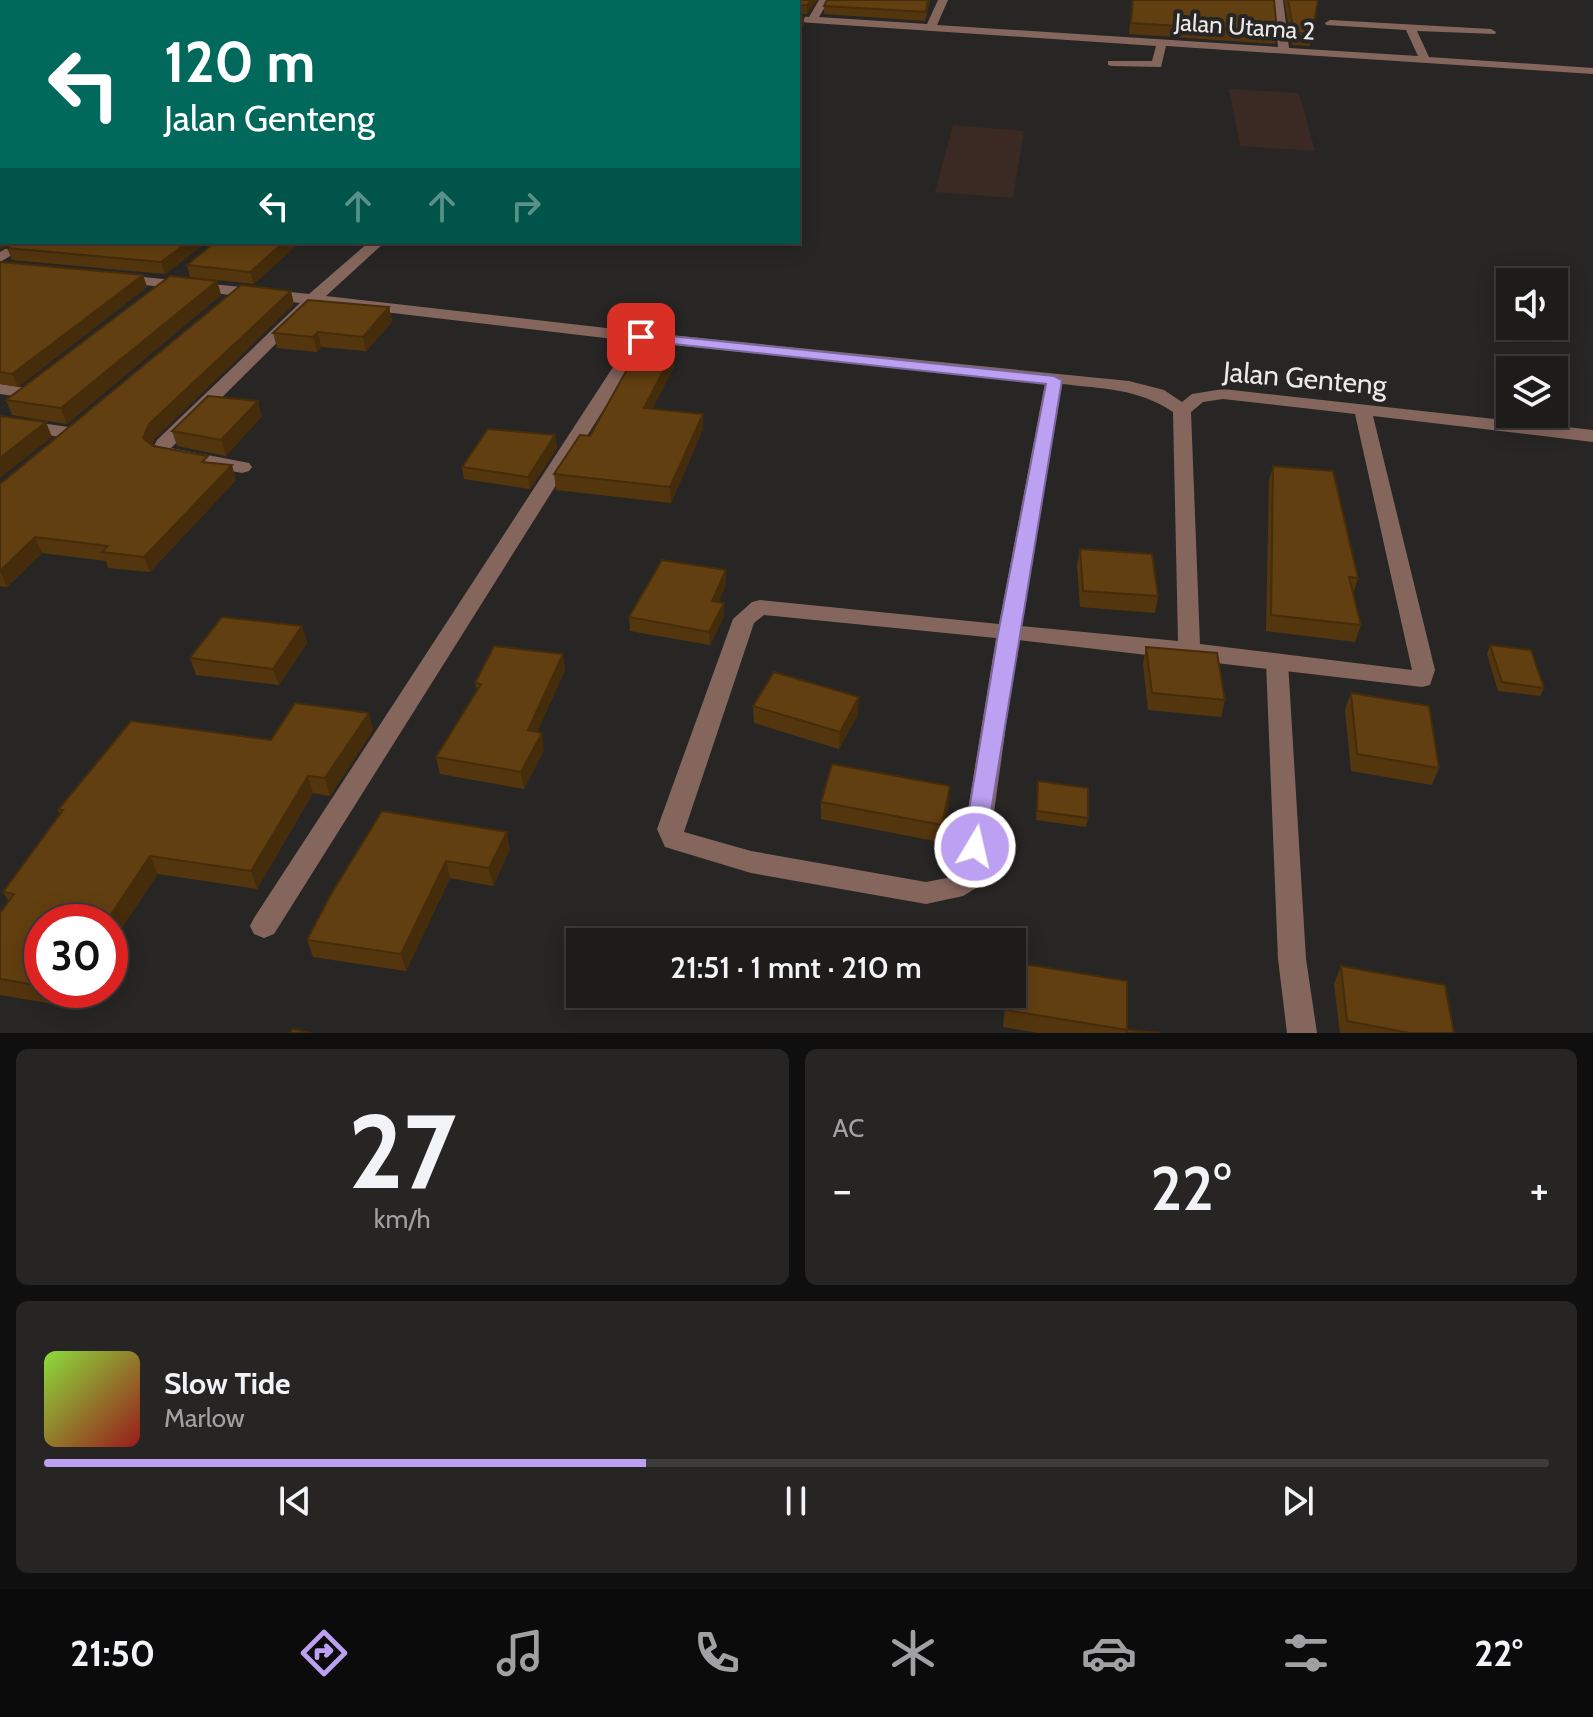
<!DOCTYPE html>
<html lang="id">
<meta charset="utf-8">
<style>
:root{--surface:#1e1c1b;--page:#262524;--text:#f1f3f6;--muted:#a1a1a3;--line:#3c3a3a;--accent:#bca0f2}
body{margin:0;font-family:Cabin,sans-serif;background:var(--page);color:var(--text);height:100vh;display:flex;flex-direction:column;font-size:30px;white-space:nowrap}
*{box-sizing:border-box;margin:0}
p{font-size:26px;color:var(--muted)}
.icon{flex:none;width:44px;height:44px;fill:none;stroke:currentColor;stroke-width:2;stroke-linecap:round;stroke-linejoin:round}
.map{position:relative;height:1033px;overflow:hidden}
.side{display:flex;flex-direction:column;gap:16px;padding:16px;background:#100f0f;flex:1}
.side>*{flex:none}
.banner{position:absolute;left:0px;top:0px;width:800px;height:244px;box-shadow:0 4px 20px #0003,0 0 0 2px var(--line);background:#00695c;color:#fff;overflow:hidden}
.tools{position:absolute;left:1496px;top:268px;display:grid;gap:16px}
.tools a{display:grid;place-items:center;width:72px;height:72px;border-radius:0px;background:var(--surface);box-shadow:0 4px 20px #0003,0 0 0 2px var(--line);font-size:40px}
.speed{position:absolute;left:24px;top:904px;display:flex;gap:16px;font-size:40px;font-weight:700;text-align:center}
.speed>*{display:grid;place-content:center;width:104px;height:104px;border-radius:50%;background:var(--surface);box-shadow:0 4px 20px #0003,0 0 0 2px var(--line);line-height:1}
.speed .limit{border:12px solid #d22;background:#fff;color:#111}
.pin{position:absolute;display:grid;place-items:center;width:68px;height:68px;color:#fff;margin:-34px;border-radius:16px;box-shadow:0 4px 12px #0006}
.me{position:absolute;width:88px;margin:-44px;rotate:9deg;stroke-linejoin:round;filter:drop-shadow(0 0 6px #0008)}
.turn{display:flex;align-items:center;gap:28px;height:168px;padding:0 32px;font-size:36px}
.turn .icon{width:104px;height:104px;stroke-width:2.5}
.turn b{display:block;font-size:56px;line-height:68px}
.lanes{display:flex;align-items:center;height:76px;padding:0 32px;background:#0003;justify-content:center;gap:40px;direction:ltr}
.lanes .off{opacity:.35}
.big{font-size:60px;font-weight:600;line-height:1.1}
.side .card{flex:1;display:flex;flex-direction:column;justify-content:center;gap:12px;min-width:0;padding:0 28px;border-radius:12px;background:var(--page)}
.side .dial{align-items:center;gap:0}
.dial b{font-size:104px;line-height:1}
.song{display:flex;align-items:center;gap:24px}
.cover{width:96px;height:96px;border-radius:12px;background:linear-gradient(135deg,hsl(90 70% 55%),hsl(0 70% 35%))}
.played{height:8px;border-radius:4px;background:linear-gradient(90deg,var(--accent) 40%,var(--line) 40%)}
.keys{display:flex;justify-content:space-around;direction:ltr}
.heat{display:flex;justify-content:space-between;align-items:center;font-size:44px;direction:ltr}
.side .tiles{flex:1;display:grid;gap:16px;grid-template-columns:1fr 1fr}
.card:last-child{grid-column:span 2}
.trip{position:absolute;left:566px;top:928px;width:460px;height:80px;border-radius:0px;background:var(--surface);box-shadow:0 4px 20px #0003,0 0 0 2px var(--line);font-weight:600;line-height:80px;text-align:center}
.tab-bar{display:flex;height:128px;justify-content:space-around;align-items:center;background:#0c0b0b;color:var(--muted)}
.tab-bar .icon{width:56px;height:56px}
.tab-bar .current{color:var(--accent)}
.tab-bar b{font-size:36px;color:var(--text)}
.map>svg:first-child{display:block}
</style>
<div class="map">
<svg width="1593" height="1033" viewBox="0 0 1593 1033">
<rect width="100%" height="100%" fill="#282624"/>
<!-- commercial -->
<g fill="#3b2923">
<polygon points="1229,89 1299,93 1315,151 1240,146"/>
<polygon points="953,125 1024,131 1013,198 935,192"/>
</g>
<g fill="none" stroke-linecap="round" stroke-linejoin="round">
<!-- lane -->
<polygon fill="#85665d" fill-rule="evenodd" points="1277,654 1285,656 1288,662 1306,959 1317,1033 1287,1033 1278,959 1266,662 1269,656"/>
<!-- street -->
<g fill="#85665d" fill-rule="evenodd">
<polygon points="531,0 567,0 568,2 532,2"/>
<polygon points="819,0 829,0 819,17 927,24 938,0 948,0 937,25 1278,47 1273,0 1283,0 1289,48 1418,56 1406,30 1326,25 1325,23 1330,20 1491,29 1496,32 1495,34 1417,31 1429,57 1593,68 1593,74 1166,46 1161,67 1112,66 1108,65 1108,61 1152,61 1156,46 798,22 798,16 809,17"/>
<polygon points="17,242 34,242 0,262 0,252"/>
<path d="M369,242H385L326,296L641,332L1129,381L1164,390L1182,402L1192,394L1223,389L1593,430V442L1373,416L1435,670L1430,685L1422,687L1018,640L985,877L981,885L963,896L926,904L751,873L665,847L657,829L733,619L752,602L760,600L999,624L1045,383L646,342L274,934L264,938L254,934L250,926L254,918L630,341L316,304L171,448L249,463L252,467L249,471L242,473L153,456L151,452L157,440L300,303L119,282L114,280V274L309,294ZM1062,384C1104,389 1137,388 1173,412L1178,641L1021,626ZM1223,399L1355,414L1412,670L1200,644L1191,412L1203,402ZM764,615L996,638L958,871L947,878L926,882L751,851L684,832L754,623Z"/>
<polygon points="0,384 33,389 36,393 27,398 0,394"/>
<polygon points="0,417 68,427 85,418 94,423 72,439 0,427"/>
</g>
</g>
<!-- wall -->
<g fill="#54360e">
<polygon points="817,0 807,14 798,14 798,2"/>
<polygon points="827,0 930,0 925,21 824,14 824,6"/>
<polygon points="1132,0 1274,0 1277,32 1275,44 1129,34"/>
<polygon points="1284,0 1318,0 1310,46 1292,45"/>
<polygon points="16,242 207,242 165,274 12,260 7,248"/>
<polygon points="300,242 254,284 190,277 187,265"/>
<polygon points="0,262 143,275 147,287 18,387 0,384"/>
<polygon points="217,281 221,295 67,424 12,415 6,400"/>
<polygon points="294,304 154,439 152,444 210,463 236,480 150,572 108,568 106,561 42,553 7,587 0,586 0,484"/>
<polygon points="389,307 392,322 366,351 321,347 317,352 277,348 273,333"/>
<polygon points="674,367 652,409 703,429 671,503 556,490 554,474"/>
<polygon points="262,416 226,456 177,446 172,431"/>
<polygon points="555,435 557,448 530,489 464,479 462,467"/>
<polygon points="1273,466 1358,578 1353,594 1361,625 1355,642 1266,631 1269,481"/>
<polygon points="1080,549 1158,596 1155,613 1080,607 1077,565"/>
<polygon points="726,570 726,584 718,602 724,603 724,616 710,645 630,631 629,617"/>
<polygon points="302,626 307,643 279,685 196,675 190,658"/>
<polygon points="1490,645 1544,688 1540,696 1498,691 1487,654"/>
<polygon points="1146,647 1225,700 1221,717 1148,710 1143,664"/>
<polygon points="563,654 565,670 537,732 544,750 524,789 440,774 436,757 477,690 475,683"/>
<polygon points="1351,693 1439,768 1432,785 1351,771 1345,710"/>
<polygon points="753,706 858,714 839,749 754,723"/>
<polygon points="369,713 373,730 330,796 313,793 257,889 158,874 42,922 42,990 81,990 70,1007 0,995 0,913 9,902 3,892 60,814 58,810 271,740"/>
<polygon points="1038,781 1088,818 1086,827 1036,820"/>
<polygon points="821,802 949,803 940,842 821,819"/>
<polygon points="382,811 510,849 493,886 450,878 406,971 313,957 307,940"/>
<polygon points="1341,966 1454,1033 1340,1033 1334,984"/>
<polygon points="1006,994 1012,994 1127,1030 1161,1033 1038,1033 1003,1027"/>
</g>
<!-- shaded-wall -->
<g fill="#452c0b">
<polygon points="493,0 507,0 504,2 491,2"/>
<polygon points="811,0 817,0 807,14 807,5"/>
<polygon points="804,17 804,25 798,32 798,23"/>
<polygon points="2,234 2,242 12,242 0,250 0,236"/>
<polygon points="188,242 207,242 165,274 161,262"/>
<polygon points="284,242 300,242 254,284 250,272"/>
<polygon points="143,275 147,287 18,387 12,374"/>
<polygon points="217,281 221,295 67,424 61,408"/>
<polygon points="291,291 294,304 154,439 148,453 143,438 149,424"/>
<polygon points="389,307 392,322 366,351 363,337"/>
<polygon points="318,332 321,347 317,352 313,337"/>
<polygon points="673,352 674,367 645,423 644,408"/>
<polygon points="258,401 262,416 226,456 221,440"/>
<polygon points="703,414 703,429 671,503 670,487"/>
<polygon points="46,422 52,437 0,478 0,458"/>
<polygon points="555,435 557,448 530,489 528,477"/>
<polygon points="232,465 236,480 150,572 144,557"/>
<polygon points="35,537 42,553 7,587 0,571"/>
<polygon points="726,570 726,584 712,614 712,601"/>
<polygon points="724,603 724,616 710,645 709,632"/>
<polygon points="302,626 307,643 279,685 273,669"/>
<polygon points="563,654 565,670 530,747 528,730"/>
<polygon points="859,697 858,714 839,749 840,732"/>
<polygon points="369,713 373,730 330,796 325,778"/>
<polygon points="542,733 544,750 524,789 521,772"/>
<polygon points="308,776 313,793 257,889 251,871"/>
<polygon points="950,786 949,803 940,842 942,825"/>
<polygon points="507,832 510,849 493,886 489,868"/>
<polygon points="150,856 158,874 110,946 110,922 106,922"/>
<polygon points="446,861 450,878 406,971 401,954"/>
<polygon points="61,990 81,990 70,1007"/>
</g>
<!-- building -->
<g fill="#623f10" stroke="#452c0b" stroke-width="2">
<polygon points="0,0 493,0 491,2 2,2 2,234 0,236"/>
<polygon points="746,0 811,0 807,5 798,5 798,2 745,2"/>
<polygon points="827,0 928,0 926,12 824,6"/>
<polygon points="1133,0 1274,0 1277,32 1131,23"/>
<polygon points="1288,0 1318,0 1312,34 1294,33"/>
<polygon points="798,16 804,17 798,23"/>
<polygon points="16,242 188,242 161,262 7,248"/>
<polygon points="215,242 284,242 250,272 187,265"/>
<polygon points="0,262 143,275 12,374 0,372"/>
<polygon points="170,276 217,281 61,408 6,400"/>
<polygon points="241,285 291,291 149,424 143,438 153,446 208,456 202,462 232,465 144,557 102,552 108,546 35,537 0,571 0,484"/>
<polygon points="308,300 389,307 363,337 318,332 313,337 273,333"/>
<polygon points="639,348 673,352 644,408 703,414 670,487 554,474 580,435 590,436"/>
<polygon points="208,396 258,401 221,440 172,431"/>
<polygon points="0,416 46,422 0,458"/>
<polygon points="488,429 555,435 528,477 462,467"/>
<polygon points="1273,466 1333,471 1358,578 1349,577 1361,625 1271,615"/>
<polygon points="1080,549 1152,554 1158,596 1083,591"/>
<polygon points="662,560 726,570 712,601 724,603 709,632 629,617"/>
<polygon points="222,617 302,626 273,669 190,658"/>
<polygon points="1490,645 1531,650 1544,688 1502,682"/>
<polygon points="494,646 563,654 528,730 542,733 521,772 436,757 481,684 475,683"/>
<polygon points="1146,647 1217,653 1225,700 1152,693"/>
<polygon points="774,672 859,697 840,732 753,706"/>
<polygon points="1351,693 1429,706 1439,768 1357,754"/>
<polygon points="295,703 369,713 325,778 308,776 251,871 150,856 106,922 42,922 42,986 0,979 0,913 14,894 3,892 63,810 58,810 131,721 271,740"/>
<polygon points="832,764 950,786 942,825 821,802"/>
<polygon points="1038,781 1088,788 1088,818 1037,811"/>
<polygon points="382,811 507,832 489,868 446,861 401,954 307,940 330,896"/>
<polygon points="1012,962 1127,981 1127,1030 1006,1010 1007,994 1012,994"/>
<polygon points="1341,966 1445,985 1454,1033 1409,1033 1347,1021"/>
<polygon points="293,1029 311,1033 290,1033"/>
<polygon points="1127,1030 1161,1033 1127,1033"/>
</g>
<!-- route -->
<polygon fill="#bca0f2" stroke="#7a689d" stroke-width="2" points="641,333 1054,376 1062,380 984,854 975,857 967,854 963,847 998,634 1046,384 636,340 634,337"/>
<g text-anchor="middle" stroke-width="8" stroke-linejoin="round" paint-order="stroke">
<!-- far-street labels -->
<g font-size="24" fill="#eceae9" stroke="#282624">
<text transform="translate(1245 27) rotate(4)" y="8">Jalan Utama 2</text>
</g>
<!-- street labels -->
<g font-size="28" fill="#eceae9" stroke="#282624">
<text transform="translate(1305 378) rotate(5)" y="10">Jalan Genteng</text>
</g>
</g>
</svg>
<div class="tools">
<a><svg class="icon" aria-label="sound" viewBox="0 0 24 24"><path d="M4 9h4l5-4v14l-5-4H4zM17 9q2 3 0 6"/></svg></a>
<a><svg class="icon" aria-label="layers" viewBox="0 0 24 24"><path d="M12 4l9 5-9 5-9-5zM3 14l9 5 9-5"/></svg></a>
</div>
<div class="speed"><div class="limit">30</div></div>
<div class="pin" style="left:641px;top:337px;background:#d93025"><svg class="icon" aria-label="arrive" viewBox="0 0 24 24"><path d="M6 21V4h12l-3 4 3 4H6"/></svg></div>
<svg class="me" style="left:975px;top:847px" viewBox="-20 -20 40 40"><circle r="17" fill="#bca0f2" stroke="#fff" stroke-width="3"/><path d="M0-11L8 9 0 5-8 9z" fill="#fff"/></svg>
<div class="trip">21:51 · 1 mnt · 210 m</div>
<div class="banner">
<div class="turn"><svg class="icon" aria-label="left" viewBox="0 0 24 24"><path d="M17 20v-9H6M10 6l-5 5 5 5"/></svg><div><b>120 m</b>Jalan Genteng</div></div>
<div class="lanes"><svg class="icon" aria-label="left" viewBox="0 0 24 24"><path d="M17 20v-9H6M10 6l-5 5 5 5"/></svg><svg class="icon off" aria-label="ahead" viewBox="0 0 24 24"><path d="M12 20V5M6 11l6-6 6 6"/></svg><svg class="icon off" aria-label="ahead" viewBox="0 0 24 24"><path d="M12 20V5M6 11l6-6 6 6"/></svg><svg class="icon off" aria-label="right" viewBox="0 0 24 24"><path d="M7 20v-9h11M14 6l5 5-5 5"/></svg></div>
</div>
</div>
<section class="side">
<div class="tiles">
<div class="card dial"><b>27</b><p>km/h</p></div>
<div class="card"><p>AC</p>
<div class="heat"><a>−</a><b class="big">22°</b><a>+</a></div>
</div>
<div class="card">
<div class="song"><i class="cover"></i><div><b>Slow Tide</b><p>Marlow</p></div></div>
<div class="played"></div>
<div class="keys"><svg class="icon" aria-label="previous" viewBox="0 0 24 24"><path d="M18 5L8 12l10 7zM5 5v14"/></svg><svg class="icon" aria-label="pause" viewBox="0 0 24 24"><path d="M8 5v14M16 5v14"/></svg><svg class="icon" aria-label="next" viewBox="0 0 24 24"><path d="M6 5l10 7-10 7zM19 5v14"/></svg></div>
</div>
</div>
</section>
<nav class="tab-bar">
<b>21:50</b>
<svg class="icon current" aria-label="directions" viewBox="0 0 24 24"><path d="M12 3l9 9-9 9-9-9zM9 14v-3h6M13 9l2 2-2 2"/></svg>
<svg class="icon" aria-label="music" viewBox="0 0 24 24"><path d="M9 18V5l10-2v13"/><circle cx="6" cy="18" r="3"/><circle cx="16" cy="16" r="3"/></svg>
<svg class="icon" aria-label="phone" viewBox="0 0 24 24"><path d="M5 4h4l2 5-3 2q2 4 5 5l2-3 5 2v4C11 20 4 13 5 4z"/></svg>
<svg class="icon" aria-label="climate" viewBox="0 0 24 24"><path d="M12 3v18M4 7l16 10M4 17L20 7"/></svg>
<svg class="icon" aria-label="car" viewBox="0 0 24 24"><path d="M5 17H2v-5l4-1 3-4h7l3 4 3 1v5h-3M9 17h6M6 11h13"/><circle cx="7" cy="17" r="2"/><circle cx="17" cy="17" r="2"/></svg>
<svg class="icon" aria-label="filters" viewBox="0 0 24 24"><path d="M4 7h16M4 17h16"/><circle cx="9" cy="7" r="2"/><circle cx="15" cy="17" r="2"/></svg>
<b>22°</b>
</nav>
